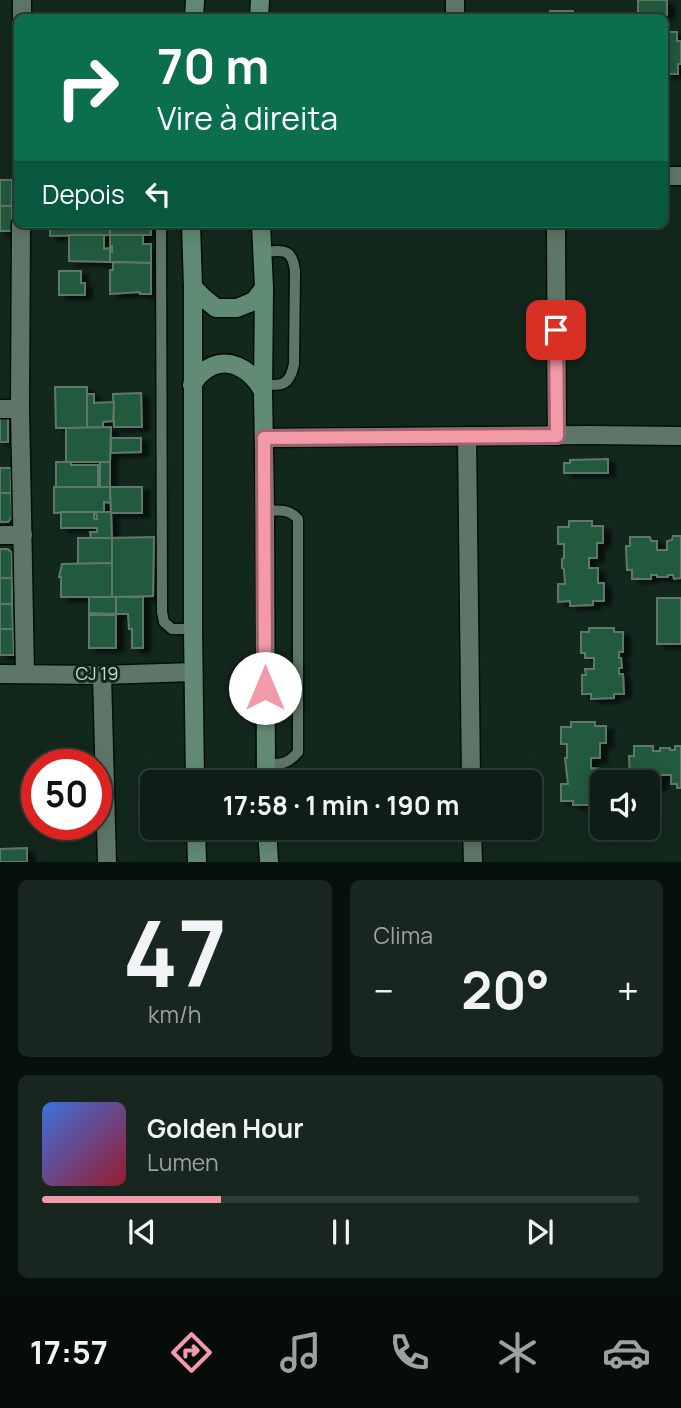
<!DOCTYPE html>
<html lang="pt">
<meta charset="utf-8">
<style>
:root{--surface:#0e1e16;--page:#17271f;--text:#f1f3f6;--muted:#9ba2a1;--line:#2e3c35;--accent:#f39aa8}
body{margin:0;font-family:Manrope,sans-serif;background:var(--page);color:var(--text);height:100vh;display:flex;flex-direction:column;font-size:26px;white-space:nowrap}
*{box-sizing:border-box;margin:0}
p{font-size:23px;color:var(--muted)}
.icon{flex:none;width:38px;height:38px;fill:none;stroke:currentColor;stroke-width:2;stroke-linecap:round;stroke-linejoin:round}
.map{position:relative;height:862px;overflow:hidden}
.panel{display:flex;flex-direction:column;gap:18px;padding:18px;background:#08100c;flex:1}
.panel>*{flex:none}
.hud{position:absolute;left:14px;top:14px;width:654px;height:214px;border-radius:10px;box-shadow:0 4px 18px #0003,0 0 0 2px var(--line);background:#0b6e4f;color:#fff;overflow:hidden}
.fabs{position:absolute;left:590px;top:770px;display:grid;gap:14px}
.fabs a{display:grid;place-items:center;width:70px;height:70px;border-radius:10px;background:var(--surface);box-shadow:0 4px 18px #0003,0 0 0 2px var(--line);font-size:35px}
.speed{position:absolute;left:21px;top:749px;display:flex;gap:14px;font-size:35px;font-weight:700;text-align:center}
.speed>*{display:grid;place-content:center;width:91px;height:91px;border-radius:50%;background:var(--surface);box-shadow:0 4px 18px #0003,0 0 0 2px var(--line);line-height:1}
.speed .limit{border:10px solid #d22;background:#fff;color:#111}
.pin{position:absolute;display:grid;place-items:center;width:60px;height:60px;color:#fff;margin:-30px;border-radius:14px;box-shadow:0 4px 10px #0006}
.me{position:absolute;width:77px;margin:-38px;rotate:0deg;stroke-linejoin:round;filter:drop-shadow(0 0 5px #0008)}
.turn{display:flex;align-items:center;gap:24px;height:147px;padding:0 28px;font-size:32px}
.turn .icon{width:91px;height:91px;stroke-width:2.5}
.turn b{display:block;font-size:49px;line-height:60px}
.then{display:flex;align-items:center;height:66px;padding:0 28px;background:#0003;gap:14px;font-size:26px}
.big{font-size:52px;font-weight:700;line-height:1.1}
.panel .tile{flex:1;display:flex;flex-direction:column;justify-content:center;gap:10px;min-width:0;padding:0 24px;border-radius:10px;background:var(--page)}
.panel .dial{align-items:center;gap:0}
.dial b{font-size:91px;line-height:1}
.song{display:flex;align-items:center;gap:21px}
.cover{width:84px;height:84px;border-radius:10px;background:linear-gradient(135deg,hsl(220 70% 55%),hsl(350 70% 35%))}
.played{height:7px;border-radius:4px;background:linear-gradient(90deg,var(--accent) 30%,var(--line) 30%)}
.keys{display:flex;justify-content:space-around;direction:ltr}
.heat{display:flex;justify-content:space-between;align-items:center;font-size:38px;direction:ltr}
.panel .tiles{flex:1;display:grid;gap:18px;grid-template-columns:1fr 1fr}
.tile:last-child{grid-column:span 2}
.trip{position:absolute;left:140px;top:770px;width:402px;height:70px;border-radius:10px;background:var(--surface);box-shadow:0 4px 18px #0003,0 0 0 2px var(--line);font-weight:700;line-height:70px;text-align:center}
.dock{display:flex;height:112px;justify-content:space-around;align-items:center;background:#060c09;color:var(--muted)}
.dock .icon{width:49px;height:49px}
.dock .on{color:var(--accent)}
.dock b{font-size:32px;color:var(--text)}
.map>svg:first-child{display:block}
</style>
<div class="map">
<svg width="681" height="862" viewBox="0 0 681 862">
<defs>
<filter id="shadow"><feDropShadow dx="7" dy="4" stdDeviation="2" flood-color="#0009"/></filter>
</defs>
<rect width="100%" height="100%" fill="#13281d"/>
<!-- building -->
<g fill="#205a3e" stroke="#61786b" stroke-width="2" filter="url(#shadow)">
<polygon points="638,0 667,0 667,15 638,16"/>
<polygon points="550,11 573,11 574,16 585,16 585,18 539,18 539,16 550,16"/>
<polygon points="665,32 677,32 677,41 681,41 681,64 678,64 678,74 665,74"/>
<rect x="0" y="180" width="12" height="26"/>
<rect x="0" y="206" width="12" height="25"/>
<polygon points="50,224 110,224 110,235 50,236"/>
<rect x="110" y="224" width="41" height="11"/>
<polygon points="69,235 104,235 104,249 110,248 110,262 69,261"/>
<polygon points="110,235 143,235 143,244 151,244 151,263 110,262 110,252 112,252 112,246 110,246"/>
<polygon points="113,262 151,263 151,294 140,294 140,292 110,294 110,270 113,270"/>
<polygon points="59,271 81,271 81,283 85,283 85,295 59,295"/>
<polygon points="55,387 87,387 87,428 56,428"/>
<polygon points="141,393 142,427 114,427 113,394"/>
<polygon points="87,394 94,394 94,403 114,402 113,421 103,422 103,427 87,428"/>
<rect x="0" y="417" width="8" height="25"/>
<polygon points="111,427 110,462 66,462 66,428"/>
<polygon points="111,438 141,438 141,452 111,453"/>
<polygon points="608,459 608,473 564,473 564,463 570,463 570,460"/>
<polygon points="56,462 71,462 71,465 98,465 98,487 56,487"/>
<rect x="100" y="462" width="10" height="25"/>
<rect x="0" y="468" width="11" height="25"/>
<polygon points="54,487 110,487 111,503 104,502 104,512 54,513"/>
<polygon points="110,487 142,487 142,513 111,513"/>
<polygon points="0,493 11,493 12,517 8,522 0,522"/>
<polygon points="61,512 94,512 94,519 97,519 96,512 111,512 112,538 91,538 90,532 97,532 97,528 61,528"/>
<polygon points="569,521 592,521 592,526 603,526 603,543 597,543 597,558 589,558 589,568 598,568 598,583 604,583 604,601 593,601 593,605 570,606 570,601 558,602 558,584 565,584 564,569 562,568 562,559 564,558 564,544 558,544 558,527 569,527"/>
<polygon points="673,536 681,536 681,578 674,579 673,575 668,575 668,577 657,577 657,575 651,575 651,579 632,579 632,570 627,570 626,546 630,546 630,537 650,537 651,541 657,541 657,550 667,550 667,541 672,540"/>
<polygon points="154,537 153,596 112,597 112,538"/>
<polygon points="78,538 112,538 112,563 78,564"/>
<polygon points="0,549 8,549 12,553 12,578 0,578"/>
<polygon points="112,563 112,597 61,597 61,577 59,577 62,564"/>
<rect x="0" y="578" width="12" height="26"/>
<polygon points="89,597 116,597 116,614 89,613"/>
<polygon points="116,597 143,597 143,648 132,648 132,629 129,629 128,614 116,614"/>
<rect x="657" y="598" width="24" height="46"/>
<polygon points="0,604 12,604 13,629 0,629"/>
<rect x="89" y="615" width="27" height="33"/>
<polygon points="589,628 614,628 614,632 623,632 623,652 619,652 619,658 621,658 622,668 619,668 619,674 623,674 624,694 614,694 614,698 591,699 591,694 582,694 582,675 586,675 585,669 594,669 594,658 585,658 585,653 581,653 581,632 589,632"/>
<polygon points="0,629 13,629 14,655 0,655"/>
<polygon points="571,722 595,722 595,726 606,726 606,743 600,743 600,758 591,758 591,768 600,769 600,783 602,783 602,801 596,801 596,805 573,805 573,801 561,801 561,784 568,784 565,758 567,758 567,744 561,744 561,727 571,727"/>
<polygon points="634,746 653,746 653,751 660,751 660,748 670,748 670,750 675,750 675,746 681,746 681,788 677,788 677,784 671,784 671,775 660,775 660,785 654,785 654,788 648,788 648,782 635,782 635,779 630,779 629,756 634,756"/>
<polygon points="27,848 27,862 0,862 0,849"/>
</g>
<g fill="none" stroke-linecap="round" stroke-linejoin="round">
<!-- service casing -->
<g stroke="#001007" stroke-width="13">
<g id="service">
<polyline points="161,224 162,612 164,622 172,629 193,629"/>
<path d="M261,252C281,251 292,246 295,271L294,364C290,384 283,387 263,384"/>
<path d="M265,764C281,764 287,765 298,752V519C289,509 279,510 265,511"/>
</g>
</g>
<!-- minor casing -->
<g stroke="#001007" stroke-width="21">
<g id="minor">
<polyline points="22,18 22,0"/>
<polyline points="455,18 455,0"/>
<polyline points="665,176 681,176"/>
<polyline points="21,224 20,409 25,673"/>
<polyline points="556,224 557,436"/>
<polyline points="0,409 20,409"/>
<polyline points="467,436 471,782"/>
<polyline points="264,438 589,435 681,436"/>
<polyline points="0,535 23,535"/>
<polyline points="0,674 102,675 193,672"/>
<polyline points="102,675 107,862"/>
<polyline points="472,828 473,862"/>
</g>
</g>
<!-- secondary casing -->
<g stroke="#001007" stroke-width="21">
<g id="secondary">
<polyline points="194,18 195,0"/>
<polyline points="259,18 260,0"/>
<polyline points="191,224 193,287 193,629 195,782"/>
<polyline points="261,224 264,288 263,391 265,511 266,782"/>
<polyline points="193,287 205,299 216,308 237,308 254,301 264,288"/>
<path d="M192,385C195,381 198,375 203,372C226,353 251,369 263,391"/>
<polyline points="196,828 197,862"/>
<polyline points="267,828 269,862"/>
</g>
</g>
<!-- service -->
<use href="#service" stroke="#5e7668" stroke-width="10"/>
<!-- minor -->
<use href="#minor" stroke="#5e7668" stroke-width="18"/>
<!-- secondary -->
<use href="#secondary" stroke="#628b75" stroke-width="18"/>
</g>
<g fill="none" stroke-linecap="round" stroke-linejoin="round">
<!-- route casing -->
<g stroke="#9e646d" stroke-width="18">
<polyline id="route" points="265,688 264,438 557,436 556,330"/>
</g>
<!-- route -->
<use href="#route" stroke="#f39aa8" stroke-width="12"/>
</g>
<g text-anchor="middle" stroke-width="6" stroke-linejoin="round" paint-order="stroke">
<!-- street labels -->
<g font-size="18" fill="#cfdbd4" stroke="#13281d">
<text x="97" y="680">CJ 19</text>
</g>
</g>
</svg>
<div class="fabs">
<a><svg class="icon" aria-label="sound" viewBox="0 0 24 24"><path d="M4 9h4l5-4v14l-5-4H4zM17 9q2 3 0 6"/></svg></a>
</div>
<div class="speed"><div class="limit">50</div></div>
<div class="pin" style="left:556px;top:330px;background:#d93025"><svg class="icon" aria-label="arrive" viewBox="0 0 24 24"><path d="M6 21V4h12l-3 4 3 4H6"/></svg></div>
<svg class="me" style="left:265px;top:688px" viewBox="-20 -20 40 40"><circle r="19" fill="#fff"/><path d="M0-13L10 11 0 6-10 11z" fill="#f39aa8"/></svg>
<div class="trip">17:58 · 1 min · 190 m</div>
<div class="hud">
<div class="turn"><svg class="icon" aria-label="right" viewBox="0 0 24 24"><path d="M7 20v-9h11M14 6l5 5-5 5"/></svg><div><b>70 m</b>Vire à direita</div></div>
<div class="then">Depois<svg class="icon" aria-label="left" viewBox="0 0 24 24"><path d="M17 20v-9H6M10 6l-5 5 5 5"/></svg></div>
</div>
</div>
<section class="panel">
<div class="tiles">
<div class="tile dial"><b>47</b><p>km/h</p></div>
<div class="tile"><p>Clima</p>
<div class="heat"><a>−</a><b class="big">20°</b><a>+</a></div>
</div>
<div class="tile">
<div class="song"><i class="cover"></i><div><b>Golden Hour</b><p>Lumen</p></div></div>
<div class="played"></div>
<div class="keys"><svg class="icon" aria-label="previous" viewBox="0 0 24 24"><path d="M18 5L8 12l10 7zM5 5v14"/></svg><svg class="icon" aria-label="pause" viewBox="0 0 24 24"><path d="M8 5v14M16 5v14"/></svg><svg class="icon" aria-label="next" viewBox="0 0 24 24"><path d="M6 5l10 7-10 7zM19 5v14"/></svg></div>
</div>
</div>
</section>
<nav class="dock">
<b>17:57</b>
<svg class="icon on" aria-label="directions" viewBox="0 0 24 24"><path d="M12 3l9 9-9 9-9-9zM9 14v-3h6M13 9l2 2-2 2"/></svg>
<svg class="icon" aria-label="music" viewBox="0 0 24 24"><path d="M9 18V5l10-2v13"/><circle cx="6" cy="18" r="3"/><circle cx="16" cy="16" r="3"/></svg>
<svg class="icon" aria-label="phone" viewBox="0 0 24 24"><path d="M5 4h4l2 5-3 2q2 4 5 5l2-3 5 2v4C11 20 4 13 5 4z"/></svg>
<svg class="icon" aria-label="climate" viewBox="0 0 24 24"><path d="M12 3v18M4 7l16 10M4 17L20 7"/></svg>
<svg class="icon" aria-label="car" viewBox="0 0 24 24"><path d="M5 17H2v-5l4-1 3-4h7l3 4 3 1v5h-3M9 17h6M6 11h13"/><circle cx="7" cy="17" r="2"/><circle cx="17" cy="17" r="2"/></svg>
</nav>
